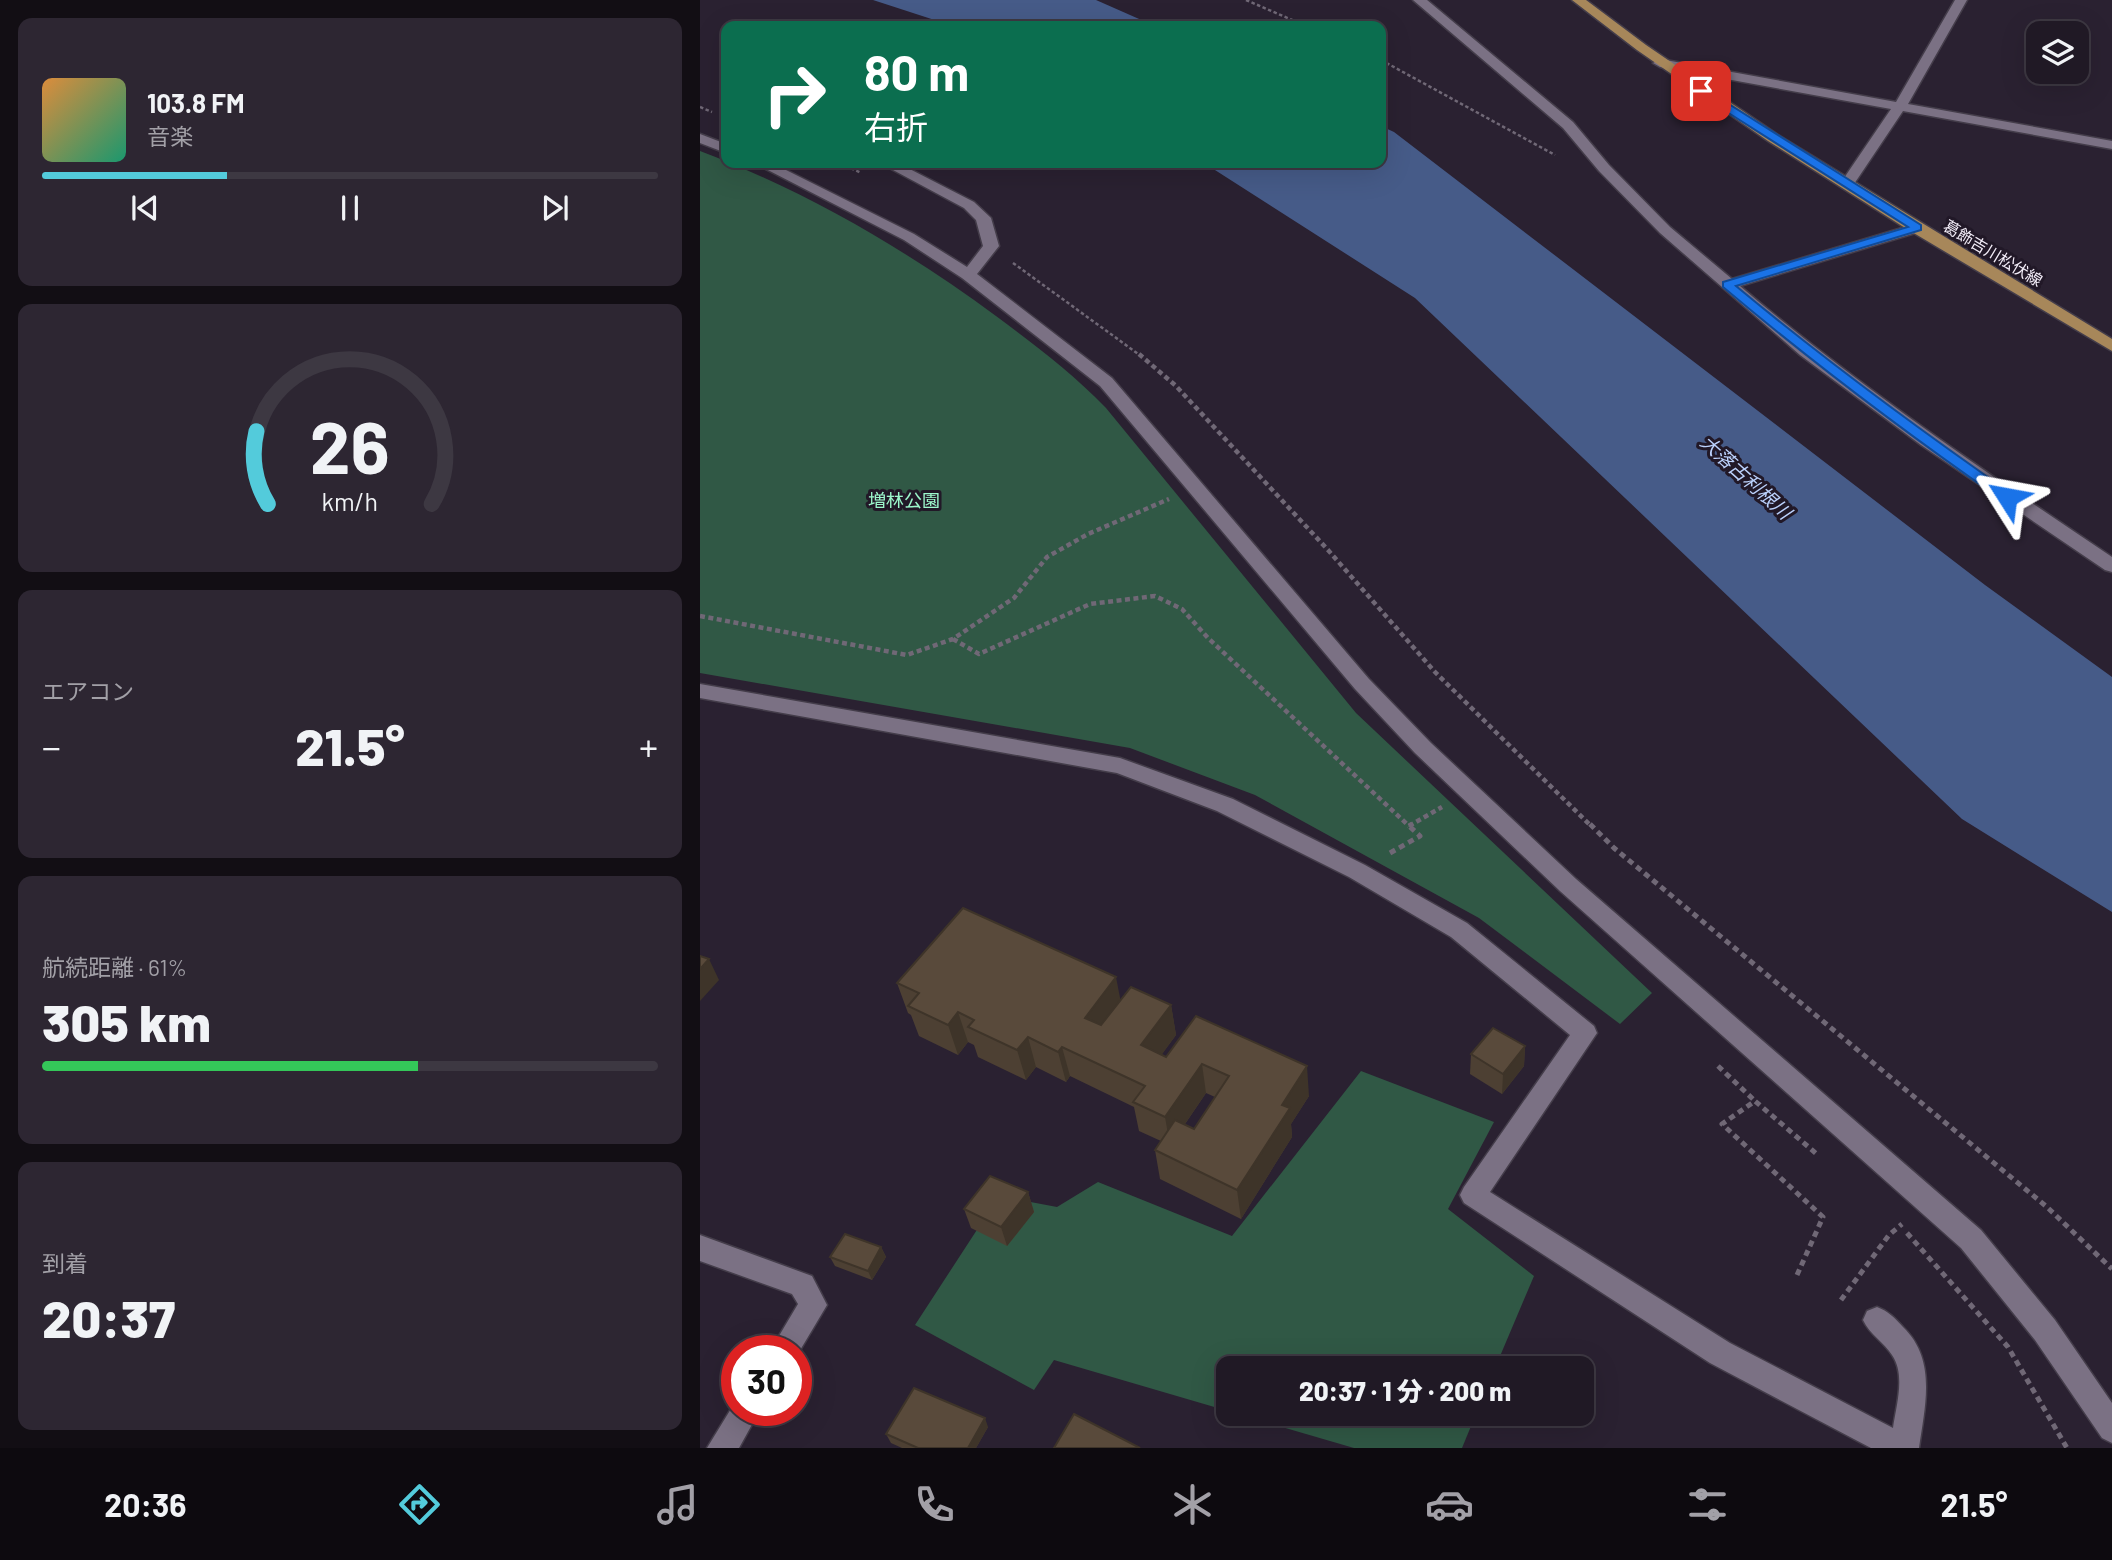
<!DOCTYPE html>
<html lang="ja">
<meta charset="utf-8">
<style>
:root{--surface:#201925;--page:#2d2632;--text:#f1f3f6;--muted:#a2a0a7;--line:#3d3842;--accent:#53cbdb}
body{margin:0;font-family:Barlow,"Noto Sans JP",sans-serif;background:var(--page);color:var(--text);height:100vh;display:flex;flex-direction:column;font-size:26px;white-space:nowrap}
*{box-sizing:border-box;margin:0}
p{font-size:23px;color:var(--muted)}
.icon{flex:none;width:38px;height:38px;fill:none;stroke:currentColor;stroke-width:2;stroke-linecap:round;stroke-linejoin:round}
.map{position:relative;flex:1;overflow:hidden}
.sheet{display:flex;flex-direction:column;gap:18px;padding:18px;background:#120e14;width:700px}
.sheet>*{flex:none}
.hud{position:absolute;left:21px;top:21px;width:665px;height:147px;border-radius:14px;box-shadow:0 7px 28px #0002,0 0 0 2px var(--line);background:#0b6e4f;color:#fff;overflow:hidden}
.controls{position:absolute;left:1326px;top:21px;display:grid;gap:14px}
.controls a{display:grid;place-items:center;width:63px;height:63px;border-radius:14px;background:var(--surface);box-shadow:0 7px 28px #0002,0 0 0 2px var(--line);font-size:35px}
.speed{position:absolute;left:21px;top:1335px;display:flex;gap:14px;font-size:35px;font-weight:700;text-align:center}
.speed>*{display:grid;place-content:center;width:91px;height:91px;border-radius:50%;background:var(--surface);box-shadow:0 7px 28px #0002,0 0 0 2px var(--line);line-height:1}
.speed .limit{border:10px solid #d22;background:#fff;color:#111}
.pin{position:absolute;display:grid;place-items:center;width:60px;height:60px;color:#fff;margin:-30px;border-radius:14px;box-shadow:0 4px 10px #0006}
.me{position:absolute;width:77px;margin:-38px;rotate:304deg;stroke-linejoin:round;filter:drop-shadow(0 0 5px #0008)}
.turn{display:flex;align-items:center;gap:24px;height:147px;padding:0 28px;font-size:32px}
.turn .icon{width:91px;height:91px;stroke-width:2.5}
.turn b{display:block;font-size:49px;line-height:60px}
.big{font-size:52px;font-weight:800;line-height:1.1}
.sheet .card{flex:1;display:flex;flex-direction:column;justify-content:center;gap:10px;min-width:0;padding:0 24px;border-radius:14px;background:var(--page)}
.sheet .dial{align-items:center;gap:0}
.dial svg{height:182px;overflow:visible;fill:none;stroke:var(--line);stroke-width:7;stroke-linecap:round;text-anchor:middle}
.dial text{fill:var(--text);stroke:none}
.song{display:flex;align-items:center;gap:21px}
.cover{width:84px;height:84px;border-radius:10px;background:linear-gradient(135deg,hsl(30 70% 55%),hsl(160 70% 35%))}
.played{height:7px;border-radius:4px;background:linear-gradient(90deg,var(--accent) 30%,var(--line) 30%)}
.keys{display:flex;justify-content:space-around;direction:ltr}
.heat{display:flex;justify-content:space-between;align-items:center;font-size:38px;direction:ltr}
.charge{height:10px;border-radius:5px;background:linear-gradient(90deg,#34c759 61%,var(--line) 0)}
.trip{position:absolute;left:516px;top:1356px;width:378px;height:70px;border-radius:14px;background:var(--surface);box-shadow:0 7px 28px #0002,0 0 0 2px var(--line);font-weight:800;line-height:70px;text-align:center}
.menu{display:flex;height:112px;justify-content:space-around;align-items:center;background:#0d0a0f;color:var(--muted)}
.menu .icon{width:49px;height:49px}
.menu .current{color:var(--accent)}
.menu b{font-size:32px;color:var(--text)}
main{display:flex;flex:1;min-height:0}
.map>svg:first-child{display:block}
</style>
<main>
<section class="sheet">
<div class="card">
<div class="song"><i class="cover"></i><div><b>103.8 FM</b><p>音楽</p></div></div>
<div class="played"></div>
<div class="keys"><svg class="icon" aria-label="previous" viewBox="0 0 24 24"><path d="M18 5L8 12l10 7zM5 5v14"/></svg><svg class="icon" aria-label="pause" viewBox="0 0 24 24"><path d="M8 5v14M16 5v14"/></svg><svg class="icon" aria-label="next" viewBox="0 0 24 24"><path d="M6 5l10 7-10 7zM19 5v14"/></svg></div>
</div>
<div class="card dial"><svg viewBox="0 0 100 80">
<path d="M14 69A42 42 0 1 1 86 69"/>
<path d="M14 69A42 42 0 0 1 9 37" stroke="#53cbdb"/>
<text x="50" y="56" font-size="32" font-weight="700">26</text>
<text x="50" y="72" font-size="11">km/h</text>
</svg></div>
<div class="card"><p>エアコン</p>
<div class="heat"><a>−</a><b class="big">21.5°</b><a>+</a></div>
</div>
<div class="card"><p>航続距離 · 61%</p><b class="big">305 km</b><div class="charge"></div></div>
<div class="card"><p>到着</p><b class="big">20:37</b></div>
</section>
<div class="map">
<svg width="1412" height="1448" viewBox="0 0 1412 1448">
<rect width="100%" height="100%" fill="#2a2131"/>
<!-- green -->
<g fill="#305845">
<path d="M0,151C105,191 204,248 296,316C336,346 371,372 406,408L656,713L952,993L920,1024L779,918L555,795L430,748L0,673Z"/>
<polygon points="661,1071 794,1122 748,1209 834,1276 795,1368 528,1368 528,1411 354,1360 334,1390 215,1325 299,1196 357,1207 398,1182 532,1236"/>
<polygon points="538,1414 776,1414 762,1448 654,1448"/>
</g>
<!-- water -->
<g fill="#465b88">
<polygon points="173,0 396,0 455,26 253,26"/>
<polygon points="681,126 694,132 1285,585 1412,677 1412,912 1262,819 715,298 504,163 681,163"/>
</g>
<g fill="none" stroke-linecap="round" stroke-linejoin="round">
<!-- minor casing -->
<g stroke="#443d4a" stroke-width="3">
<g id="minor">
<path d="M713,0H727L873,122L909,165L970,227L1032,279L1212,225H1222L1225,228L1222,231L1040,286C1158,386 1284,471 1412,557V572L1405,570L1221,445L1100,355L960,233L899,171L863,128Z"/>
<polygon points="1255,0 1267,0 1208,104 1412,141 1412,149 1203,111 1152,187 1147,188 1140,184 1191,109 960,67 953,63 960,59 1196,102"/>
<polygon points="0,134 26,144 26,153 0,143"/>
<polygon points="54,163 72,163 214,234 267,267 283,246 276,220 264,208 180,163 198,163 274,202 291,218 299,246 277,274 412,378 669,679 731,743 876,879 1281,1230 1355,1320 1412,1403 1412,1443 1402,1438 1335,1340 1261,1248 860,891 715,753 655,689 400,386 262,278 204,240"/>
<path d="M0,684L420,758L533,799L665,865L767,923L894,1026L897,1033L790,1192L1030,1343L1193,1428C1196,1406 1206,1375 1192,1355C1184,1342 1170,1335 1163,1320L1167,1311L1177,1307C1188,1311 1195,1318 1203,1327C1237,1360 1225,1405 1219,1448H1171L1010,1363L764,1203L760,1195L764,1187L870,1035L751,937L649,877L517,811L417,773L0,698Z"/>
<polygon points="0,1235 112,1276 127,1305 96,1357 96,1351 70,1351 98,1304 92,1294 0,1261"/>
<polygon points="37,1399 37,1410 60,1410 39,1448 7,1448"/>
</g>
</g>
<!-- major casing -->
<g stroke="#443d4a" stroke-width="3">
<polygon id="major" points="872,0 886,0 946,45 1078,135 1412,339 1412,351 1202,226 1068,141 937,50"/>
</g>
<!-- path-far2 -->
<g stroke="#706876" stroke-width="2.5" stroke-dasharray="3.5 2.5" stroke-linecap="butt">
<polyline points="546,0 606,26"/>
<polyline points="681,60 855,155"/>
<polyline points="0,107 12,112"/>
<polyline points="140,163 161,173"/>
<polyline points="313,263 441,356"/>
</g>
<!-- path-far1 -->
<g stroke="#706876" stroke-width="4.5" stroke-dasharray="5 3.5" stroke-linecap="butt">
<polyline points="439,354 476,386 628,550 735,672 891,826"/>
<polyline points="0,616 207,655 253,639 314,598 347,557 388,534 469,499"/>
<polyline points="253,639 279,654 390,604 455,596 482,609 508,638 709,826"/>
<polyline points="709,826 742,807"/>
</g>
<!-- path -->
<g stroke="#706876" stroke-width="5" stroke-dasharray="6 4.5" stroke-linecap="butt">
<polyline points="890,824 914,848 1347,1207 1412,1269"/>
<polyline points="709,826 712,824"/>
<polyline points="690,853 720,836 707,824"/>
<polyline points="1018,1066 1055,1101"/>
<polyline points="1207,1233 1308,1347 1367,1448"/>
<polyline points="1097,1275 1123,1217 1022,1124 1055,1101 1119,1156"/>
<polyline points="1141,1300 1189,1235 1202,1224"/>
</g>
<!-- minor -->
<use href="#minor" fill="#7b7184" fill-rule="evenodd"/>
<!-- major -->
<use href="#major" fill="#a7875a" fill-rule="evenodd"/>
</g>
<!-- wall -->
<g fill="#4d4033" fill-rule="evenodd">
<path d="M197,983L471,1005L476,1035L461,1055L466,1057L496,1016L609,1096L591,1124L592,1137L541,1219L460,1179L455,1150L461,1141L439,1131L434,1107L370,1076L366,1082L336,1067L326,1080L278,1057L274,1045L268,1042L258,1055L219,1036L211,1015L208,1013ZM506,1093L515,1097L494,1129L485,1124Z"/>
<polygon points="825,1046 824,1066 802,1094 770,1074 771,1054"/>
<polygon points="328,1192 334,1212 307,1246 271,1228 264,1209"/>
<polygon points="181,1247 186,1257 172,1280 135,1266 130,1257"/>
<polygon points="288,1427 276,1448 202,1448 191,1443 186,1434"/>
</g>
<!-- shaded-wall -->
<g fill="#3e3429">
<polygon points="9,959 19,980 0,1001 0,969"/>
<polygon points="416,977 422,1008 391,1048 385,1018"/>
<polygon points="471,1005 476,1035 447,1075 441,1045"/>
<polygon points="258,1012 268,1042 258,1055 248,1025"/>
<polygon points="328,1037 336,1067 326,1080 317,1050"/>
<polygon points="825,1046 824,1066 802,1094 803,1074"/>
<polygon points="362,1047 370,1076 366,1082 358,1052"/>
<polygon points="502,1064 506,1093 470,1146 465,1117"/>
<polygon points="607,1066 609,1096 591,1124 592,1137 541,1219 537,1190 582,1105"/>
<polygon points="328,1192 334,1212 307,1246 301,1227"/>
<polygon points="181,1247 186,1257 172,1280 168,1271"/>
<polygon points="285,1418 288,1427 276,1448 268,1448"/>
</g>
<!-- building -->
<g fill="#594a3b" stroke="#3e3429" stroke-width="2">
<polygon points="263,908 416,977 385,1018 401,1025 431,987 471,1005 441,1045 466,1057 496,1016 607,1066 582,1105 590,1108 537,1190 455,1150 475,1120 494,1129 529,1076 502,1064 465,1117 433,1102 445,1086 362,1047 358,1052 328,1037 317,1050 268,1027 274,1020 258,1012 248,1025 208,1006 219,993 197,983"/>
<polygon points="0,956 9,959 0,969"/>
<polygon points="793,1028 825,1046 803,1074 771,1054"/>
<polygon points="290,1176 328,1192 301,1227 264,1209"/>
<polygon points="145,1234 181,1247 168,1271 130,1257"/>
<polygon points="214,1388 285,1418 268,1448 218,1448 186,1434"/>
<polygon points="374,1414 440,1448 354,1448"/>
</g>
<!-- route -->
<path fill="#1a73e8" stroke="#114b97" stroke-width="2" d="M997,89H1005L1221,225V230L1036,286C1125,360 1217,428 1312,494V500H1302C1206,433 1113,363 1023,287V282L1208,227L997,93Z"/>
<g text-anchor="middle" stroke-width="6" stroke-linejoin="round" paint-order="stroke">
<!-- far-street labels -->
<g font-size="16" fill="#f4eef9" stroke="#211827">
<text transform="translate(1293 253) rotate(31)" y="6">葛飾吉川松伏線</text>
</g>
<!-- park labels -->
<g font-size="18" fill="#9cf8cc" stroke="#211827">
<text x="204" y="507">増林公園</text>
</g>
<!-- water labels -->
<g font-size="19" font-style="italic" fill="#bbd1fc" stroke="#211827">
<text transform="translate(1046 477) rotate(42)" y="7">大落古利根川</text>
</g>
</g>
</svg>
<div class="controls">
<a><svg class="icon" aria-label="layers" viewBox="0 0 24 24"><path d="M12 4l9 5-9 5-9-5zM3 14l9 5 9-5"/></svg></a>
</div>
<div class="speed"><div class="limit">30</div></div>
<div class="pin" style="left:1001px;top:91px;background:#d93025"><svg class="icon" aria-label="arrive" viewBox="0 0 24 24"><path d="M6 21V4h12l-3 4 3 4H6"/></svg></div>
<svg class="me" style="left:1307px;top:497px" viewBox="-20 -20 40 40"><path d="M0-17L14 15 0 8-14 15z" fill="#1a73e8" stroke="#fff" stroke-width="4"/></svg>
<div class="trip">20:37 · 1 分 · 200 m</div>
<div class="hud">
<div class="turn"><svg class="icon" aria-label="right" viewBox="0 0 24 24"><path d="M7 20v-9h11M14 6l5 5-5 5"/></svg><div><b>80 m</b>右折</div></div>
</div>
</div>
</main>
<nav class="menu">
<b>20:36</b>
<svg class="icon current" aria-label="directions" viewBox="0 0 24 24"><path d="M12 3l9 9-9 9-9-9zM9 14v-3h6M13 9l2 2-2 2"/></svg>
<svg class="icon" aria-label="music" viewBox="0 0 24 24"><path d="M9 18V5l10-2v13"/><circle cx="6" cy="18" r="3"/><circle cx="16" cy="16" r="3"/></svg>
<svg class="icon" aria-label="phone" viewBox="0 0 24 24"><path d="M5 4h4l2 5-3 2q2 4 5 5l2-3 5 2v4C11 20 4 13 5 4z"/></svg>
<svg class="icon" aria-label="climate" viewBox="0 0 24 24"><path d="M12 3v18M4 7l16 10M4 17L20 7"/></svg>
<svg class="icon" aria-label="car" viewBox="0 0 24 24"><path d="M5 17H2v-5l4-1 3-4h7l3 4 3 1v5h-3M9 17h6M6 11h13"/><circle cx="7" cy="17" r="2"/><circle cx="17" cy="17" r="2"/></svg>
<svg class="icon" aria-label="filters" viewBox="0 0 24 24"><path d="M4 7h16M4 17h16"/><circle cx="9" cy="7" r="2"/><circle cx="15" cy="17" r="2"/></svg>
<b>21.5°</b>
</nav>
